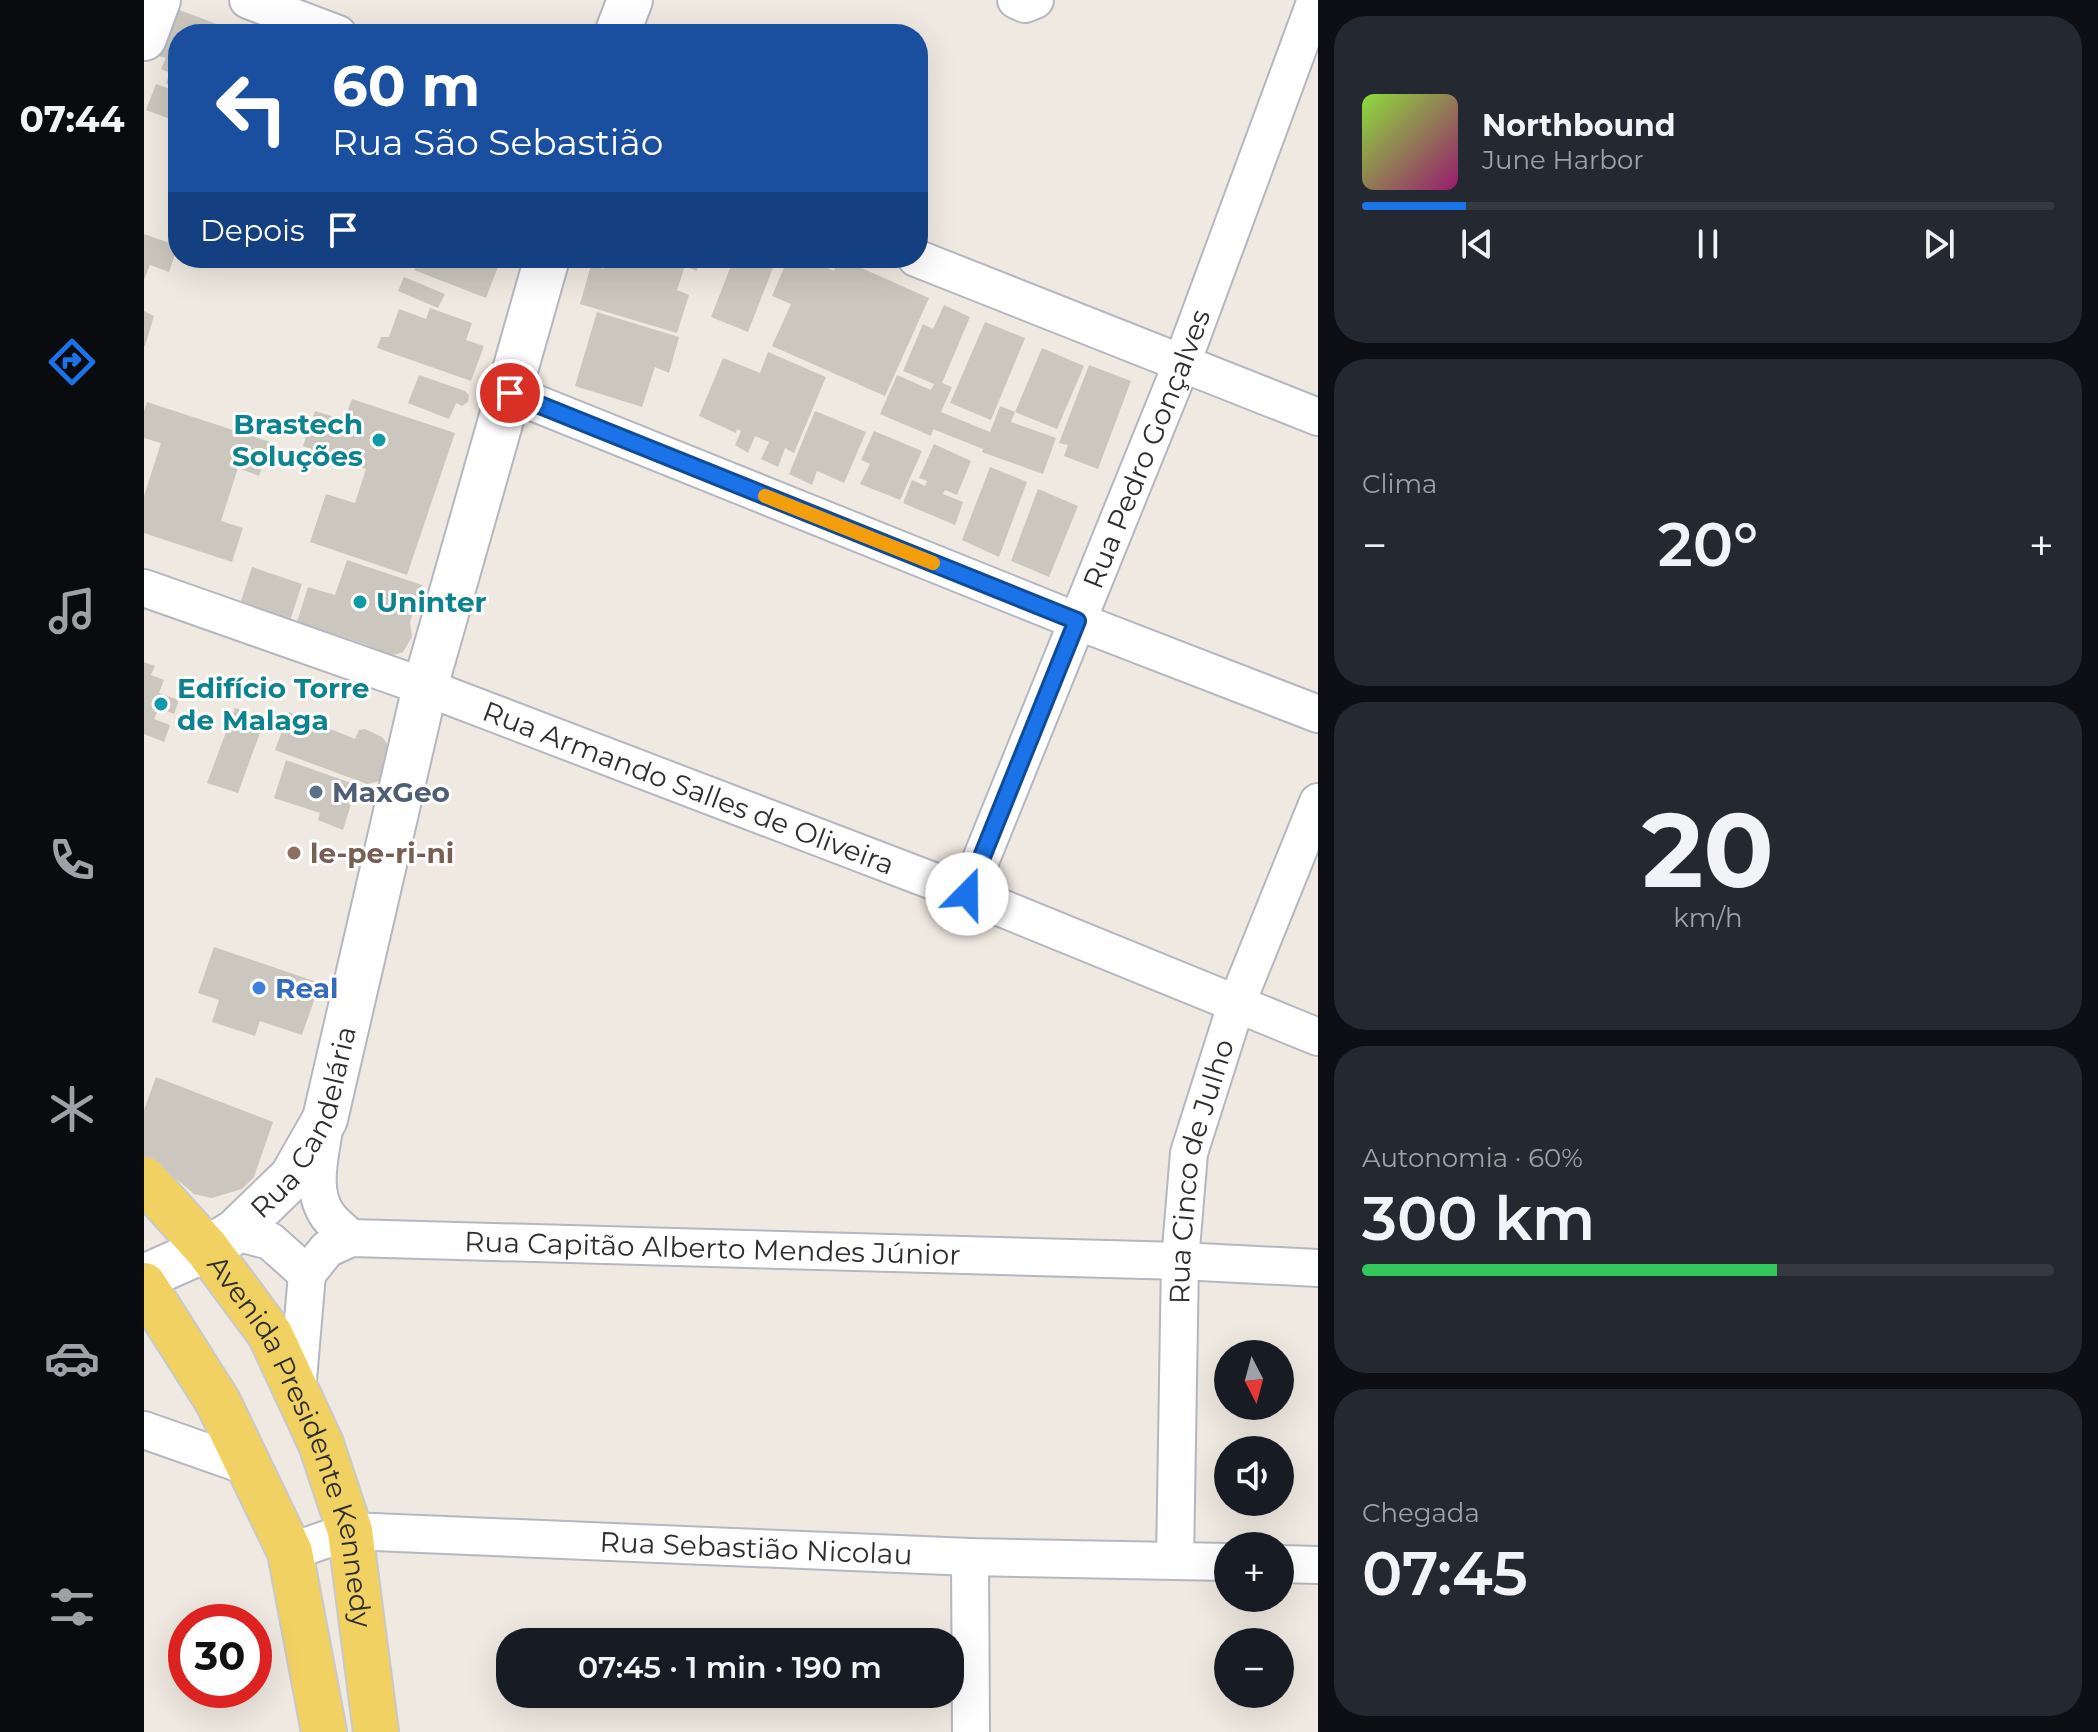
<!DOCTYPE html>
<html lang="pt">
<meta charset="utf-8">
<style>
:root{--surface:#171b24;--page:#242831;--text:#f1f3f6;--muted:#9ea1a6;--line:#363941;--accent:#1a73e8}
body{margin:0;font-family:Montserrat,sans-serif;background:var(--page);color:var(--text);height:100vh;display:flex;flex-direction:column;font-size:30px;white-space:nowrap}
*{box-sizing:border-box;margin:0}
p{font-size:26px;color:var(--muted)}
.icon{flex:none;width:44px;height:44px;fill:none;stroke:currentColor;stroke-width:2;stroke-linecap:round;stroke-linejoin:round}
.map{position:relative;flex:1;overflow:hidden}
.details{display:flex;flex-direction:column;gap:16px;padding:16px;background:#0d0f14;width:780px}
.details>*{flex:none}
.hud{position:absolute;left:24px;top:24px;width:760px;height:244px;border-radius:32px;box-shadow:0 8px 32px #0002;background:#1a4fa0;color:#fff;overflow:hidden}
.needle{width:52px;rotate:174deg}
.fabs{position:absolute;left:1070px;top:1340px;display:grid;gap:16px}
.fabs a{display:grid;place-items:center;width:80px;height:80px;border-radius:50%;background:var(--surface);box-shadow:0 8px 32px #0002;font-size:40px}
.speed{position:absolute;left:24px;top:1604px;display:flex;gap:16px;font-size:40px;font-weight:700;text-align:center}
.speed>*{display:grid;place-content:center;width:104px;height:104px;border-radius:50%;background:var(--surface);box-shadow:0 8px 32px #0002;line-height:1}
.speed .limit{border:12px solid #d22;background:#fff;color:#111}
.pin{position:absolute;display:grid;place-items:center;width:68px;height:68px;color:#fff;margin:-34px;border:4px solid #fff;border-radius:50%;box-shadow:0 2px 8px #0007}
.me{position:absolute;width:88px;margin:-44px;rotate:22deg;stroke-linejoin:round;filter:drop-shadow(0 0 6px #0008)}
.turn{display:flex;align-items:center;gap:28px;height:168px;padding:0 32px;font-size:36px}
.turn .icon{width:104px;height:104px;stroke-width:2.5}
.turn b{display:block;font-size:56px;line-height:68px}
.then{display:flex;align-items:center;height:76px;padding:0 32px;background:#0003;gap:16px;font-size:30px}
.big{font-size:60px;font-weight:600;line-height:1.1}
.details .widget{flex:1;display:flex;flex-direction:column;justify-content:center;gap:12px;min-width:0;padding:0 28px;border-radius:32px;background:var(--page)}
.details .dial{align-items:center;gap:0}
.dial b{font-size:104px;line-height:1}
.song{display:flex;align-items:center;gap:24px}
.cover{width:96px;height:96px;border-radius:12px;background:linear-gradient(135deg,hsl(90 70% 55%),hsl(320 70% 35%))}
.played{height:8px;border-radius:4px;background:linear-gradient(90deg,var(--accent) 15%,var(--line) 15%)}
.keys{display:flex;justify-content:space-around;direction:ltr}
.heat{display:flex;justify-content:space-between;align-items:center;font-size:44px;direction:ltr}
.charge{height:12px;border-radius:6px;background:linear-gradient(90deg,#34c759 60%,var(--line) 0)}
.trip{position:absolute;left:352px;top:1628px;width:468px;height:80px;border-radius:32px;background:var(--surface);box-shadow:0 8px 32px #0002;font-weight:600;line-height:80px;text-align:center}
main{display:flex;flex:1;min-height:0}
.tabs{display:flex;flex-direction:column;width:144px;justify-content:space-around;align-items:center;background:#090b0e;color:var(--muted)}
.tabs .icon{width:56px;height:56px}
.tabs .current{color:var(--accent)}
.tabs b{font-size:36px;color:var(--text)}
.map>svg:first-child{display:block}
</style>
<main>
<nav class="tabs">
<b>07:44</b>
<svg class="icon current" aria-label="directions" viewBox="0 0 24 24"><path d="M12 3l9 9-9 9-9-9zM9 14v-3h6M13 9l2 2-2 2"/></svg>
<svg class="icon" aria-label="music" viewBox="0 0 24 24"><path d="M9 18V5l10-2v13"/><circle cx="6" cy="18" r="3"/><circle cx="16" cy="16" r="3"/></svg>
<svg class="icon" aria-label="phone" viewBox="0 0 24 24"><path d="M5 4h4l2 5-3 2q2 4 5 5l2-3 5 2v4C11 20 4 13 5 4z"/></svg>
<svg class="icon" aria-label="climate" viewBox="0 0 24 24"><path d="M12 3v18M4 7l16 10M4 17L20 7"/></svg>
<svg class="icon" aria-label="car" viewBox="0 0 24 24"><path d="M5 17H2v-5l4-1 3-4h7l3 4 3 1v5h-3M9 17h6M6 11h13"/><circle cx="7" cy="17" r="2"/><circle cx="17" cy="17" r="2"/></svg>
<svg class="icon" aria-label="filters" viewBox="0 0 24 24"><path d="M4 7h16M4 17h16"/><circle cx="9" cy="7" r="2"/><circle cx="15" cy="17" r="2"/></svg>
</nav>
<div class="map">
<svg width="1174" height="1732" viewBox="0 0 1174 1732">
<rect width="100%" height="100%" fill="#efe9e1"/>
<!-- building -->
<g fill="#cbc7bf">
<polygon points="33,9 99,34 34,34 34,87 22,83 26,73 17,69 22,58 15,56"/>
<polygon points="12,84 34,92 34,122 2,110"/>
<polygon points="0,234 34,246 25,272 6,265 0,280"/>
<polygon points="275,258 340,258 355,264 342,298 270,270"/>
<polygon points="463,258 557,258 553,271 541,266 533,290 545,295 533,333 436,304 447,265 460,269"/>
<polygon points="590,258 614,258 630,265 604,332 567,317"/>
<polygon points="644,258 659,258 690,271 695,258 785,298 741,396 628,346 647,304 628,296"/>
<polygon points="260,277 301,294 294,308 254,291"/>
<polygon points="800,305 826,317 798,383 808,387 797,412 846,432 856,406 871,412 867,422 912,438 899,474 838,452 839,449 789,429 787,436 736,414 753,375 787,390 790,384 759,371 779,324 789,329"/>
<polygon points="286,308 328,323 322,340 340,346 327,381 233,348 237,337 245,337 255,309 282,319"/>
<polygon points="0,311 10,316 1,346 0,346"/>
<polygon points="453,312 535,337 525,373 511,367 498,407 431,386"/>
<polygon points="841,322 881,338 847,420 806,403"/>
<polygon points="898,348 940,366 913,429 871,412"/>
<polygon points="624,352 682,377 650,453 641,448 634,467 617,459 625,442 611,436 604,453 591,445 597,431 593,429 592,433 555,416 579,358 616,373"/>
<polygon points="945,365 987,381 954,469 920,456 924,445 915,443"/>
<polygon points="275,375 321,391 325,395 324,402 318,406 312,403 305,419 264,403"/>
<polygon points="208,399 311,433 263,575 166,542 182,494 211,503 222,469 159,446 171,411 200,420"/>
<polygon points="3,402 126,442 115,476 94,468 86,493 77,521 99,528 88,562 0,533 0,496 17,443 0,438 0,411"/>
<polygon points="671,411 722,432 700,483 673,471 668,485 645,474"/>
<polygon points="730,431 778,451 756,500 716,484 726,464 717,460"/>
<polygon points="790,444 827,461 813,495 801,490 799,494 819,502 811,525 759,503 768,480 781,486 783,481 775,478"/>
<polygon points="846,467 883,482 855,557 818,540"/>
<polygon points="894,489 934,506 905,577 867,561"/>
<polygon points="203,560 278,585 266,622 268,637 259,652 243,657 228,651 223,645 153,622 164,587 191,595"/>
<polygon points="108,567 158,584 145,624 95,607"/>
<polygon points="0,662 11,666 7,675 20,680 15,693 35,700 30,714 15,708 10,719 26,725 20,742 0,734"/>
<polygon points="91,708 121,719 94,793 63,783"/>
<polygon points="145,712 211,739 215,730 221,729 238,737 245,746 243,776 236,781 223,784 131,750"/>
<polygon points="142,760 213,785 199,830 174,820 176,813 130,798"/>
<polygon points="70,947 176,983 158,1035 116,1021 111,1036 68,1022 75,1000 54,993"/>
<polygon points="12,1077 129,1122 110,1177 98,1189 68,1198 50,1194 15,1164 0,1161 0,1110"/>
</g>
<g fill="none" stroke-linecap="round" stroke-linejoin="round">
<!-- minor casing -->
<g stroke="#b4b7c1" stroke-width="40">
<g id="minor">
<polyline points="104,0 194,34"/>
<polyline points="872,0 881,4 891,0"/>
<polyline points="772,258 1174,417"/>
<polyline points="366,393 933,621 1174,714"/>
<path id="s1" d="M0,588L281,687L823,894L1174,1037"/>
<path id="s2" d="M823,894L1038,363L1172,0"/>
<path d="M180,1129C176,1157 166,1191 184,1216C190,1224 199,1231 207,1238"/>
<polyline points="91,1232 126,1241 163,1274"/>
<path id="s3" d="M163,1274L183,1249L207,1238L1036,1261L1174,1268"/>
<polyline points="153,1391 163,1274"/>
<polyline points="0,1430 108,1468"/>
<path id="s4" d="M146,1552L206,1531L826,1557L1084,1562"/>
<polyline points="826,1557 827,1732"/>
<path id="s5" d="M1031,1561L1036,1261L1045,1153L1092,1005L1174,802"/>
<polyline points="1136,1564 1174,1565"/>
</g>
</g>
<!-- tertiary casing -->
<g stroke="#b4b7c1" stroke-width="48">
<g id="tertiary">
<polyline points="473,34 486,0"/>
<path id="s6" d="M0,1277L63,1249L91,1232L148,1177L181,1119L281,687L403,258"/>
</g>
</g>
<!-- secondary casing -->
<g stroke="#b4b7c1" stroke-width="48">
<polyline id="secondary" points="0,38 14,0"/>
</g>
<!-- primary casing -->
<g stroke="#c9c9c9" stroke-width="48">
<g id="primary">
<path id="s7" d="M0,1179L63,1249L126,1334L177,1444L206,1531L232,1732"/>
<polyline points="0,1285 74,1402 146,1552 180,1732"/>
</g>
</g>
<!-- minor -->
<use href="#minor" stroke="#fff" stroke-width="36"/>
<!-- tertiary -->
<use href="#tertiary" stroke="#fff" stroke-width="44"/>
<!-- secondary -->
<use href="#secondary" stroke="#fff" stroke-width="44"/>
<!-- primary -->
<use href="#primary" stroke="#f2d163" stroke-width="44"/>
</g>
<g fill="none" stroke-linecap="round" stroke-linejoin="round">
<!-- route casing -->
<g stroke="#114b97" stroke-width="20">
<polyline id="route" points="366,393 933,621 823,894"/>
</g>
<!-- route -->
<use href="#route" stroke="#1a73e8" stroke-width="14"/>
<!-- slow -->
<polyline stroke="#f59e0b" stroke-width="14" points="621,496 789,563"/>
</g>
<!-- markers -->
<g fill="#0f9aa8" stroke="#fff" stroke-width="3">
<circle cx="235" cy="440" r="8"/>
<circle cx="216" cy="602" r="8"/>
<circle cx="17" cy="704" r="8"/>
</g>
<circle fill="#5c6f8a" stroke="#fff" stroke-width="3" cx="172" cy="792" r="8"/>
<circle fill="#8d6e63" stroke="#fff" stroke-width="3" cx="150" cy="853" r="8"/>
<circle fill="#3f7fe0" stroke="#fff" stroke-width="3" cx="115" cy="988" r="8"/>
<g text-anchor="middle" stroke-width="6" stroke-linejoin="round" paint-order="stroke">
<!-- culture labels -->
<g font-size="28" font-weight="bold" fill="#0d838f" stroke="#fff" text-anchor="start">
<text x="219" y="434" text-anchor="end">Brastech<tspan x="219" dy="32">Soluções</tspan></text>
<text x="232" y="612">Uninter</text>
<text x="33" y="698">Edifício Torre<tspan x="33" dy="32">de Malaga</tspan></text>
</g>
<!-- street labels -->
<g font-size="28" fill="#2e2e2e" stroke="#fff">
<text dy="10" stroke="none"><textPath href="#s2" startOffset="480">Rua Pedro Gonçalves</textPath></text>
<text dy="10" stroke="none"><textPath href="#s1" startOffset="580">Rua Armando Salles de Oliveira</textPath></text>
<text dy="10" stroke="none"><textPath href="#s6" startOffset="236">Rua Candelária</textPath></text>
<text dy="10" stroke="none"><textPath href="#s5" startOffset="392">Rua Cinco de Julho</textPath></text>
<text dy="10" stroke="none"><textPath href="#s3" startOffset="420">Rua Capitão Alberto Mendes Júnior</textPath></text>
<text dy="10" stroke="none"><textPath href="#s7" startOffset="308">Avenida Presidente Kennedy</textPath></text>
<text dy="10" stroke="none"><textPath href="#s4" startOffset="470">Rua Sebastião Nicolau</textPath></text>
</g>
<!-- service labels -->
<g font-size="28" font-weight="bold" fill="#4e5e75" stroke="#fff" text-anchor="start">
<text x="188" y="802">MaxGeo</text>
</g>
<!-- education labels -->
<g font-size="28" font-weight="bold" fill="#785e54" stroke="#fff" text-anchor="start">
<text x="166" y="863">le-pe-ri-ni</text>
</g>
<!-- shop labels -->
<g font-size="28" font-weight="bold" fill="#366cbe" stroke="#fff" text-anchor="start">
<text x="131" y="998">Real</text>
</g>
</g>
</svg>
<div class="fabs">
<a><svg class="needle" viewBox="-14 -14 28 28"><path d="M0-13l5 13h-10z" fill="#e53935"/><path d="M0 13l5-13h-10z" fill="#9ea1a6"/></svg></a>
<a><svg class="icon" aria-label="sound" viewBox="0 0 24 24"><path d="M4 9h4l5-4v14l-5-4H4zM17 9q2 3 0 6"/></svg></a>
<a>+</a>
<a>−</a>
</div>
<div class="speed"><div class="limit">30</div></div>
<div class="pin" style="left:366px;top:393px;background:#d93025"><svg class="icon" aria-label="arrive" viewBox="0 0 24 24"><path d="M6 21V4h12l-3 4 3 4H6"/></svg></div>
<svg class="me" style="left:823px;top:894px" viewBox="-20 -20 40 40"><circle r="19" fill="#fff"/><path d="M0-13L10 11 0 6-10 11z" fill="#1a73e8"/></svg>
<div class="trip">07:45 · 1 min · 190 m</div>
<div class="hud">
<div class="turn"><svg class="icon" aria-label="left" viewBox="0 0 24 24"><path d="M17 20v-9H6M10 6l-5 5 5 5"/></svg><div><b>60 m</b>Rua São Sebastião</div></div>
<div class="then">Depois<svg class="icon" aria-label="arrive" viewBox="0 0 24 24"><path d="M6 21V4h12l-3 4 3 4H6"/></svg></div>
</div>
</div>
<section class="details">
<div class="widget">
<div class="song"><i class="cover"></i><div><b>Northbound</b><p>June Harbor</p></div></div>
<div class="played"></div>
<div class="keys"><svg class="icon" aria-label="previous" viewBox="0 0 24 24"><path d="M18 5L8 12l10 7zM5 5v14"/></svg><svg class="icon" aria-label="pause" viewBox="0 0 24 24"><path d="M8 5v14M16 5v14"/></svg><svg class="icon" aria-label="next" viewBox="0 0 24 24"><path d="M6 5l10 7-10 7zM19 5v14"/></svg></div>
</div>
<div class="widget"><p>Clima</p>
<div class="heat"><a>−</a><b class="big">20°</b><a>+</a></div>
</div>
<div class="widget dial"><b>20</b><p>km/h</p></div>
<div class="widget"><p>Autonomia · 60%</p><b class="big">300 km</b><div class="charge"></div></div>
<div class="widget"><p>Chegada</p><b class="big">07:45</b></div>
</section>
</main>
